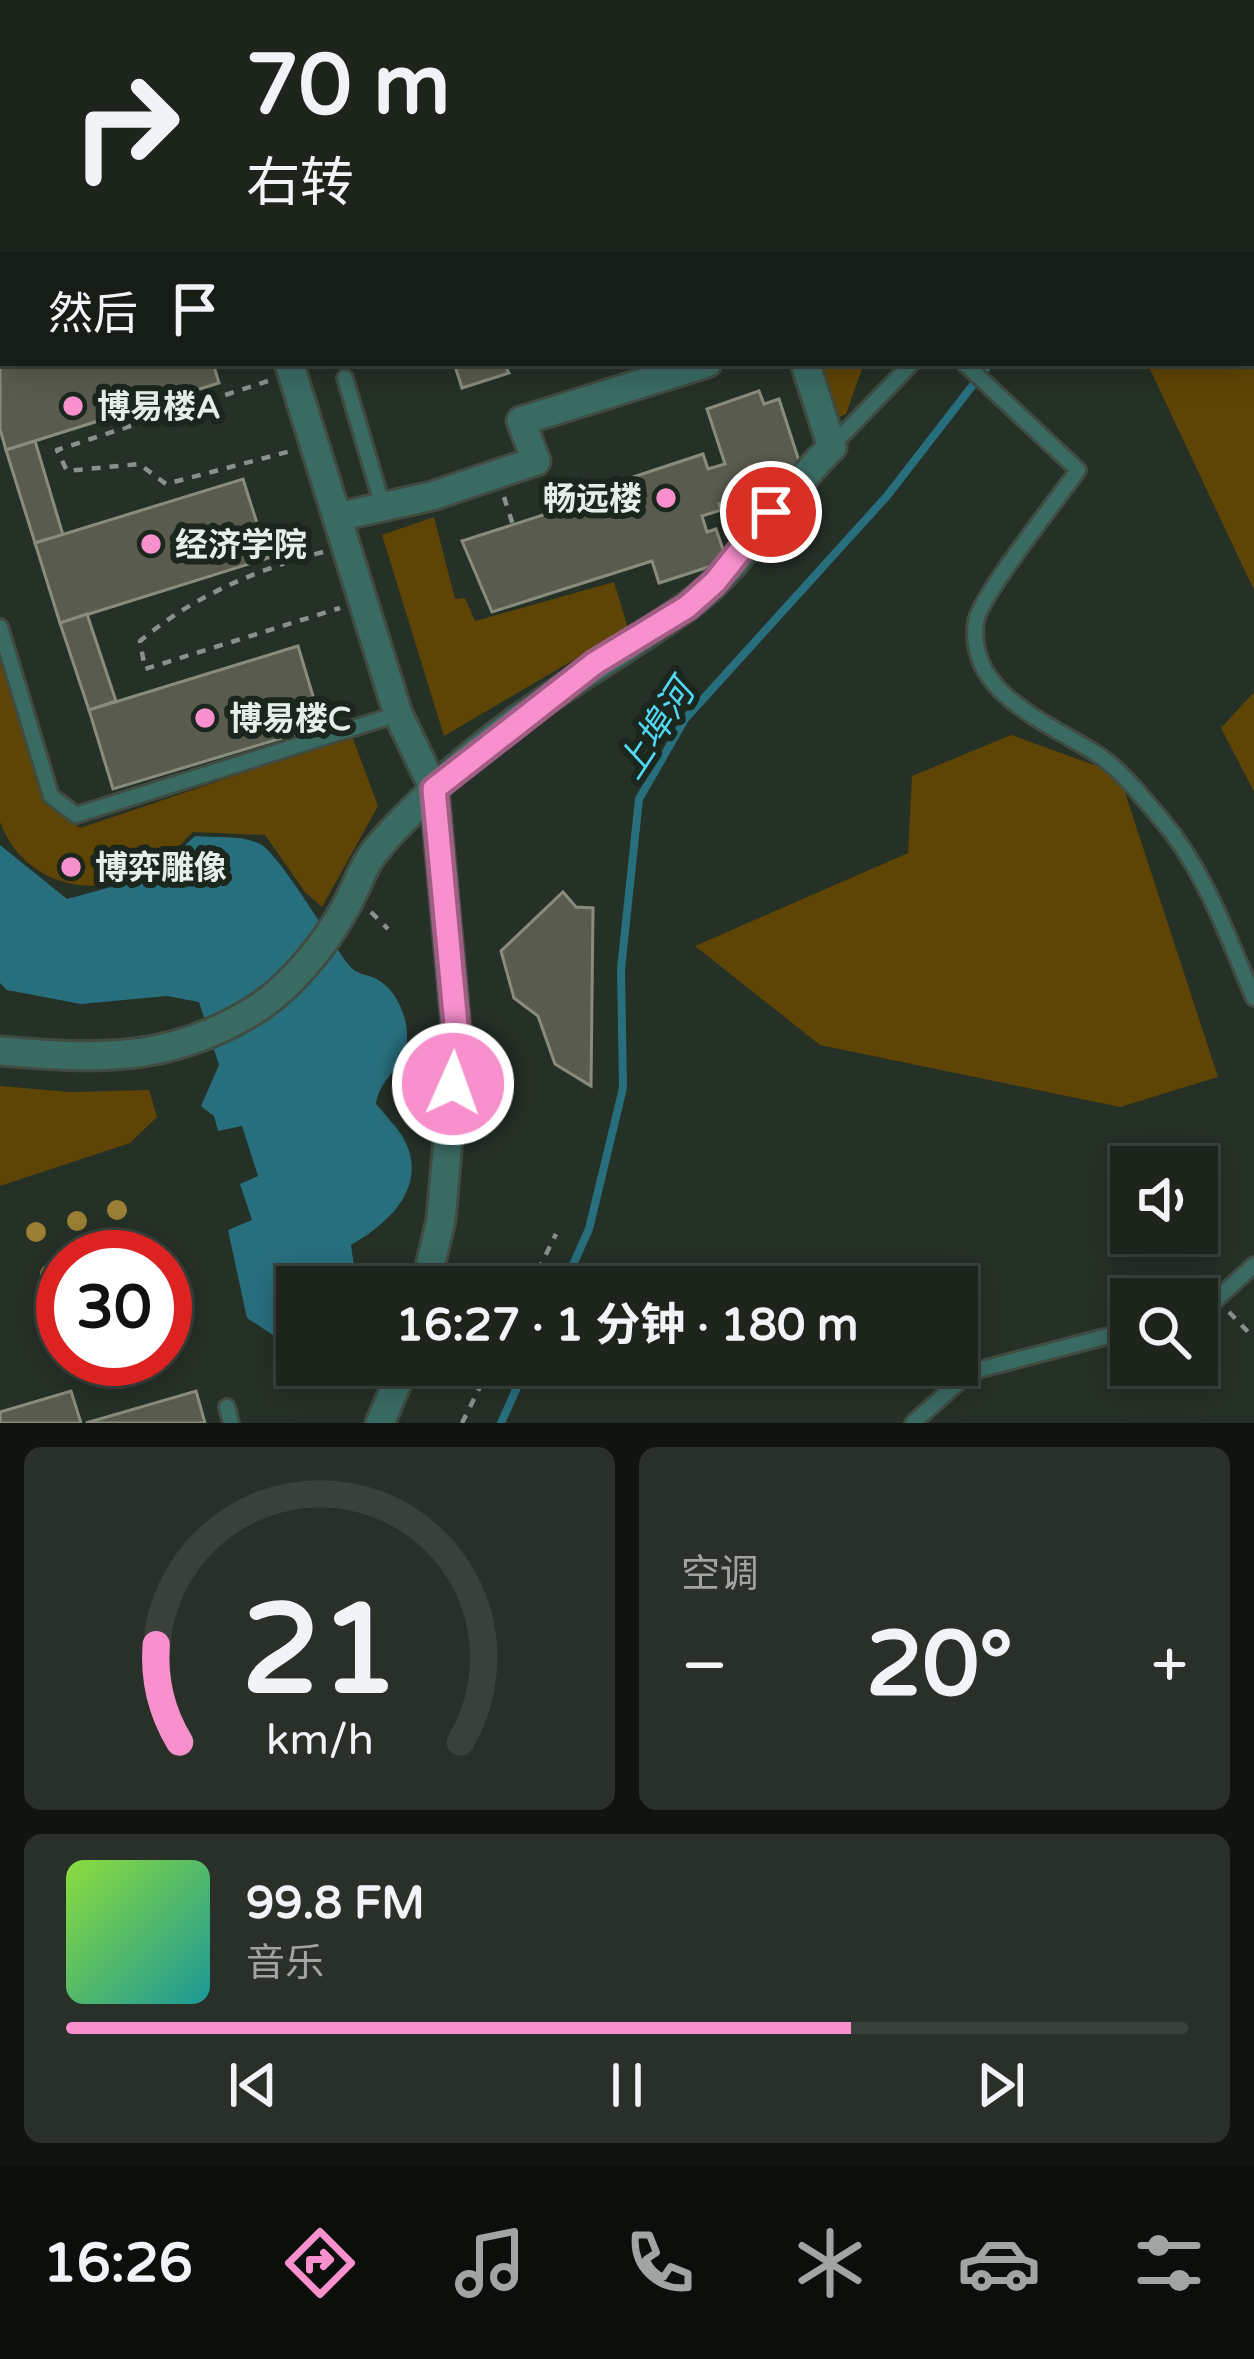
<!DOCTYPE html>
<html lang="zh">
<meta charset="utf-8">
<style>
:root{--surface:#1c241c;--page:#293029;--text:#f1f3f6;--muted:#a0a4a3;--line:#3a413b;--accent:#f790cd}
body{margin:0;font-family:"Varela Round","Noto Sans SC",sans-serif;background:var(--page);color:var(--text);height:100vh;display:flex;flex-direction:column;font-size:45px;white-space:nowrap}
*{box-sizing:border-box;margin:0}
p{font-size:39px;color:var(--muted)}
.icon{flex:none;width:66px;height:66px;fill:none;stroke:currentColor;stroke-width:2;stroke-linecap:round;stroke-linejoin:round}
.map{position:relative;height:1423px;overflow:hidden}
.drawer{display:flex;flex-direction:column;gap:24px;padding:24px;background:#0f140f;flex:1}
.drawer>*{flex:none}
.hud{position:absolute;left:0px;top:0px;width:1254px;height:366px;box-shadow:0 6px 30px #0003,0 0 0 3px var(--line);background:#1c241c;color:var(--text);overflow:hidden}
.fabs{position:absolute;left:1110px;top:1146px;display:grid;gap:24px}
.fabs a{display:grid;place-items:center;width:108px;height:108px;border-radius:0px;background:var(--surface);box-shadow:0 6px 30px #0003,0 0 0 3px var(--line);font-size:60px}
.speed{position:absolute;left:36px;top:1230px;display:flex;gap:24px;font-size:60px;font-weight:700;text-align:center}
.speed>*{display:grid;place-content:center;width:156px;height:156px;border-radius:50%;background:var(--surface);box-shadow:0 6px 30px #0003,0 0 0 3px var(--line);line-height:1}
.speed .limit{border:18px solid #d22;background:#fff;color:#111}
.pin{position:absolute;display:grid;place-items:center;width:102px;height:102px;color:#fff;margin:-51px;border:6px solid #fff;border-radius:50%;box-shadow:0 3px 12px #0007}
.me{position:absolute;width:132px;margin:-66px;rotate:2deg;stroke-linejoin:round;filter:drop-shadow(0 0 9px #0008)}
.turn{display:flex;align-items:center;gap:42px;height:252px;padding:0 48px;font-size:54px}
.turn .icon{width:156px;height:156px;stroke-width:2.5}
.turn b{display:block;font-size:84px;line-height:102px}
.then{display:flex;align-items:center;height:114px;padding:0 48px;background:#0003;gap:24px;font-size:45px}
.big{font-size:90px;font-weight:700;line-height:1.1}
.drawer .widget{flex:1;display:flex;flex-direction:column;justify-content:center;gap:18px;min-width:0;padding:0 42px;border-radius:18px;background:var(--page)}
.drawer .dial{align-items:center;gap:0}
.dial svg{height:312px;overflow:visible;fill:none;stroke:var(--line);stroke-width:7;stroke-linecap:round;text-anchor:middle}
.dial text{fill:var(--text);stroke:none}
.song{display:flex;align-items:center;gap:36px}
.cover{width:144px;height:144px;border-radius:18px;background:linear-gradient(135deg,hsl(90 70% 55%),hsl(180 70% 35%))}
.played{height:12px;border-radius:6px;background:linear-gradient(90deg,var(--accent) 70%,var(--line) 70%)}
.keys{display:flex;justify-content:space-around;direction:ltr}
.heat{display:flex;justify-content:space-between;align-items:center;font-size:66px;direction:ltr}
.drawer .tiles{flex:1;display:grid;gap:24px;grid-template-columns:1fr 1fr}
.widget:last-child{grid-column:span 2}
.trip{position:absolute;left:276px;top:1266px;width:702px;height:120px;border-radius:0px;background:var(--surface);box-shadow:0 6px 30px #0003,0 0 0 3px var(--line);font-weight:700;line-height:120px;text-align:center}
.menu{display:flex;height:192px;justify-content:space-around;align-items:center;background:#0b0e0b;color:var(--muted)}
.menu .icon{width:84px;height:84px}
.menu .current{color:var(--accent)}
.menu b{font-size:54px;color:var(--text)}
.map>svg:first-child{display:block}
</style>
<div class="map">
<svg width="1254" height="1423" viewBox="0 0 1254 1423">
<rect width="100%" height="100%" fill="#253026"/>
<!-- green -->
<g fill="#5e4405">
<polygon points="1254,126 1254,590 1147,363 1251,363"/>
<polygon points="812,363 864,363 846,414 830,421"/>
<polygon points="434,517 455,599 465,598 475,621 614,582 628,628 444,736 382,535"/>
<path d="M0,661L47,805L80,828L352,736L378,806L322,907L305,892L265,835L193,832C180,844 165,864 150,871C92,901 24,885 0,822Z"/>
<polygon points="1254,692 1254,792 1221,728"/>
<polygon points="1011,735 1119,774 1218,1077 1120,1107 820,1045 695,946 908,853 912,776"/>
<polygon points="0,1086 70,1092 149,1090 157,1117 130,1143 0,1186"/>
</g>
<!-- water -->
<path fill="#286f7e" d="M195,836C214,838 243,835 260,844C278,852 331,942 348,964C358,977 368,973 380,981C397,992 408,1018 407,1038C406,1067 379,1078 376,1104C386,1116 400,1130 406,1143C427,1190 386,1225 351,1245L354,1266L347,1287H297V1336L279,1339L247,1318L228,1230L252,1220L240,1184L258,1176L242,1126L218,1131L214,1116L201,1106L219,1065L199,1002L167,996L81,1004L7,990L0,983V845L67,899L152,876Z"/>
<g fill="none" stroke-linecap="round" stroke-linejoin="round">
<!-- stream -->
<g stroke="#286f7e" stroke-width="8">
<polyline points="1171,3 1173,0"/>
<polyline points="563,1287 589,1229 623,1088 621,969 639,799 685,719 887,496 990,363"/>
<polyline points="501,1423 527,1365"/>
</g>
</g>
<!-- building -->
<g fill="#585b4d" stroke="#898c7d" stroke-width="3">
<polygon points="954,0 1073,0 1074,3 955,3"/>
<polygon points="14,363 213,363 219,383 6,450 0,429 0,367"/>
<polygon points="454,363 516,363 505,366 509,373 462,388"/>
<polygon points="759,391 764,404 779,399 800,464 750,480 754,492 719,504 721,510 702,516 707,532 716,529 727,561 659,583 652,561 492,612 462,541 627,488 624,480 703,454 708,469 725,464 707,409"/>
<polygon points="35,441 63,535 35,543 6,450"/>
<polygon points="243,479 268,558 60,623 35,543"/>
<polygon points="87,614 116,701 89,710 60,623"/>
<polygon points="298,646 322,726 113,789 89,710"/>
<polygon points="563,892 576,907 593,908 591,1086 555,1064 538,1016 514,998 501,951"/>
<polygon points="71,1391 81,1423 0,1423 0,1412"/>
<polygon points="196,1391 205,1423 86,1423"/>
</g>
<g fill="none" stroke-linecap="round" stroke-linejoin="round">
<!-- lane casing -->
<g stroke="#404b41" stroke-width="20">
<g id="lane">
<polyline points="1116,3 1117,0"/>
<polyline points="0,245 3,244"/>
<path d="M964,363L1078,470C1059,498 979,597 976,622C966,693 1047,722 1097,754C1120,769 1143,798 1161,819C1205,870 1228,938 1254,998"/>
<polyline points="345,378 383,507"/>
<polyline points="832,446 912,363"/>
<polyline points="0,627 51,796 76,815 398,714"/>
<polyline points="1197,1308 1217,1299 1254,1265"/>
<polyline points="227,1407 231,1423"/>
<polyline points="913,1423 970,1372 1131,1330"/>
</g>
</g>
<!-- street casing -->
<g stroke="#404b41" stroke-width="33">
<g id="street">
<polyline points="688,0 689,3"/>
<polyline points="323,3 333,0"/>
<polyline points="289,363 398,714 434,789 457,1037 441,1220 425,1287"/>
<polyline points="337,517 432,496 536,461 521,421 707,363"/>
<path d="M0,1051C97,1059 168,1063 253,1011C289,989 324,946 344,910C355,892 361,870 373,854C389,832 411,813 429,794C504,718 600,668 686,607C743,567 781,496 832,447L805,363"/>
<polyline points="380,1423 405,1365"/>
</g>
</g>
<!-- path -->
<g stroke="#89928a" stroke-width="4.5" stroke-dasharray="9 9" stroke-linecap="butt">
<polyline points="430,0 431,3"/>
<polyline points="500,0 500,3"/>
<polyline points="268,381 57,450 67,471 139,464 166,484 291,451"/>
<polyline points="504,497 513,525"/>
<path d="M323,552C255,570 194,596 140,641L145,669L340,608"/>
<polyline points="371,912 388,929"/>
<polyline points="530,1287 556,1234"/>
<polyline points="1229,1312 1254,1338"/>
<polyline points="462,1423 491,1365"/>
</g>
<!-- lane -->
<use href="#lane" stroke="#3a6b63" stroke-width="14"/>
<!-- street -->
<use href="#street" stroke="#3a6b63" stroke-width="27"/>
</g>
<!-- trees -->
<g fill="#9a7f34">
<circle cx="117" cy="1210" r="10"/>
<circle cx="77" cy="1221" r="10"/>
<circle cx="36" cy="1232" r="10"/>
<circle cx="50" cy="1274" r="10"/>
</g>
<g fill="none" stroke-linecap="round" stroke-linejoin="round">
<!-- route casing -->
<g stroke="#a15e85" stroke-width="30">
<polyline id="route" points="453,1084 457,1036 434,789 595,663 687,607 715,582 771,512"/>
</g>
<!-- route -->
<use href="#route" stroke="#f790cd" stroke-width="21"/>
</g>
<!-- markers -->
<g fill="#f790cd" stroke="#1b261d" stroke-width="4.5">
<circle cx="73" cy="406" r="12"/>
<circle cx="666" cy="498" r="12"/>
<circle cx="151" cy="544" r="12"/>
<circle cx="205" cy="718" r="12"/>
<circle cx="71" cy="867" r="12"/>
</g>
<g text-anchor="middle" stroke-width="12" stroke-linejoin="round" paint-order="stroke">
<!-- poi labels -->
<g font-size="33" font-weight="bold" fill="#e7eee8" stroke="#1b261d" text-anchor="start">
<text x="97" y="418">博易楼A</text>
<text x="642" y="510" text-anchor="end">畅远楼</text>
<text x="175" y="556">经济学院</text>
<text x="229" y="730">博易楼C</text>
<text x="95" y="879">博弈雕像</text>
</g>
<!-- water labels -->
<g font-size="36" font-style="italic" fill="#51d8f5" stroke="#1b261d">
<text transform="translate(655 729) rotate(-57)" y="13">上埠河</text>
</g>
</g>
</svg>
<div class="fabs">
<a><svg class="icon" aria-label="sound" viewBox="0 0 24 24"><path d="M4 9h4l5-4v14l-5-4H4zM17 9q2 3 0 6"/></svg></a>
<a><svg class="icon" aria-label="search" viewBox="0 0 24 24"><circle cx="10" cy="10" r="6"/><path d="M15 15l6 6"/></svg></a>
</div>
<div class="speed"><div class="limit">30</div></div>
<div class="pin" style="left:771px;top:512px;background:#d93025"><svg class="icon" aria-label="arrive" viewBox="0 0 24 24"><path d="M6 21V4h12l-3 4 3 4H6"/></svg></div>
<svg class="me" style="left:453px;top:1084px" viewBox="-20 -20 40 40"><circle r="17" fill="#f790cd" stroke="#fff" stroke-width="3"/><path d="M0-11L8 9 0 5-8 9z" fill="#fff"/></svg>
<div class="trip">16:27 · 1 分钟 · 180 m</div>
<div class="hud">
<div class="turn"><svg class="icon" aria-label="right" viewBox="0 0 24 24"><path d="M7 20v-9h11M14 6l5 5-5 5"/></svg><div><b>70 m</b>右转</div></div>
<div class="then">然后<svg class="icon" aria-label="arrive" viewBox="0 0 24 24"><path d="M6 21V4h12l-3 4 3 4H6"/></svg></div>
</div>
</div>
<section class="drawer">
<div class="tiles">
<div class="widget dial"><svg viewBox="0 0 100 80">
<path d="M14 69A42 42 0 1 1 86 69"/>
<path d="M14 69A42 42 0 0 1 8 44" stroke="#f790cd"/>
<text x="50" y="56" font-size="32" font-weight="700">21</text>
<text x="50" y="72" font-size="11">km/h</text>
</svg></div>
<div class="widget"><p>空调</p>
<div class="heat"><a>−</a><b class="big">20°</b><a>+</a></div>
</div>
<div class="widget">
<div class="song"><i class="cover"></i><div><b>99.8 FM</b><p>音乐</p></div></div>
<div class="played"></div>
<div class="keys"><svg class="icon" aria-label="previous" viewBox="0 0 24 24"><path d="M18 5L8 12l10 7zM5 5v14"/></svg><svg class="icon" aria-label="pause" viewBox="0 0 24 24"><path d="M8 5v14M16 5v14"/></svg><svg class="icon" aria-label="next" viewBox="0 0 24 24"><path d="M6 5l10 7-10 7zM19 5v14"/></svg></div>
</div>
</div>
</section>
<nav class="menu">
<b>16:26</b>
<svg class="icon current" aria-label="directions" viewBox="0 0 24 24"><path d="M12 3l9 9-9 9-9-9zM9 14v-3h6M13 9l2 2-2 2"/></svg>
<svg class="icon" aria-label="music" viewBox="0 0 24 24"><path d="M9 18V5l10-2v13"/><circle cx="6" cy="18" r="3"/><circle cx="16" cy="16" r="3"/></svg>
<svg class="icon" aria-label="phone" viewBox="0 0 24 24"><path d="M5 4h4l2 5-3 2q2 4 5 5l2-3 5 2v4C11 20 4 13 5 4z"/></svg>
<svg class="icon" aria-label="climate" viewBox="0 0 24 24"><path d="M12 3v18M4 7l16 10M4 17L20 7"/></svg>
<svg class="icon" aria-label="car" viewBox="0 0 24 24"><path d="M5 17H2v-5l4-1 3-4h7l3 4 3 1v5h-3M9 17h6M6 11h13"/><circle cx="7" cy="17" r="2"/><circle cx="17" cy="17" r="2"/></svg>
<svg class="icon" aria-label="filters" viewBox="0 0 24 24"><path d="M4 7h16M4 17h16"/><circle cx="9" cy="7" r="2"/><circle cx="15" cy="17" r="2"/></svg>
</nav>
